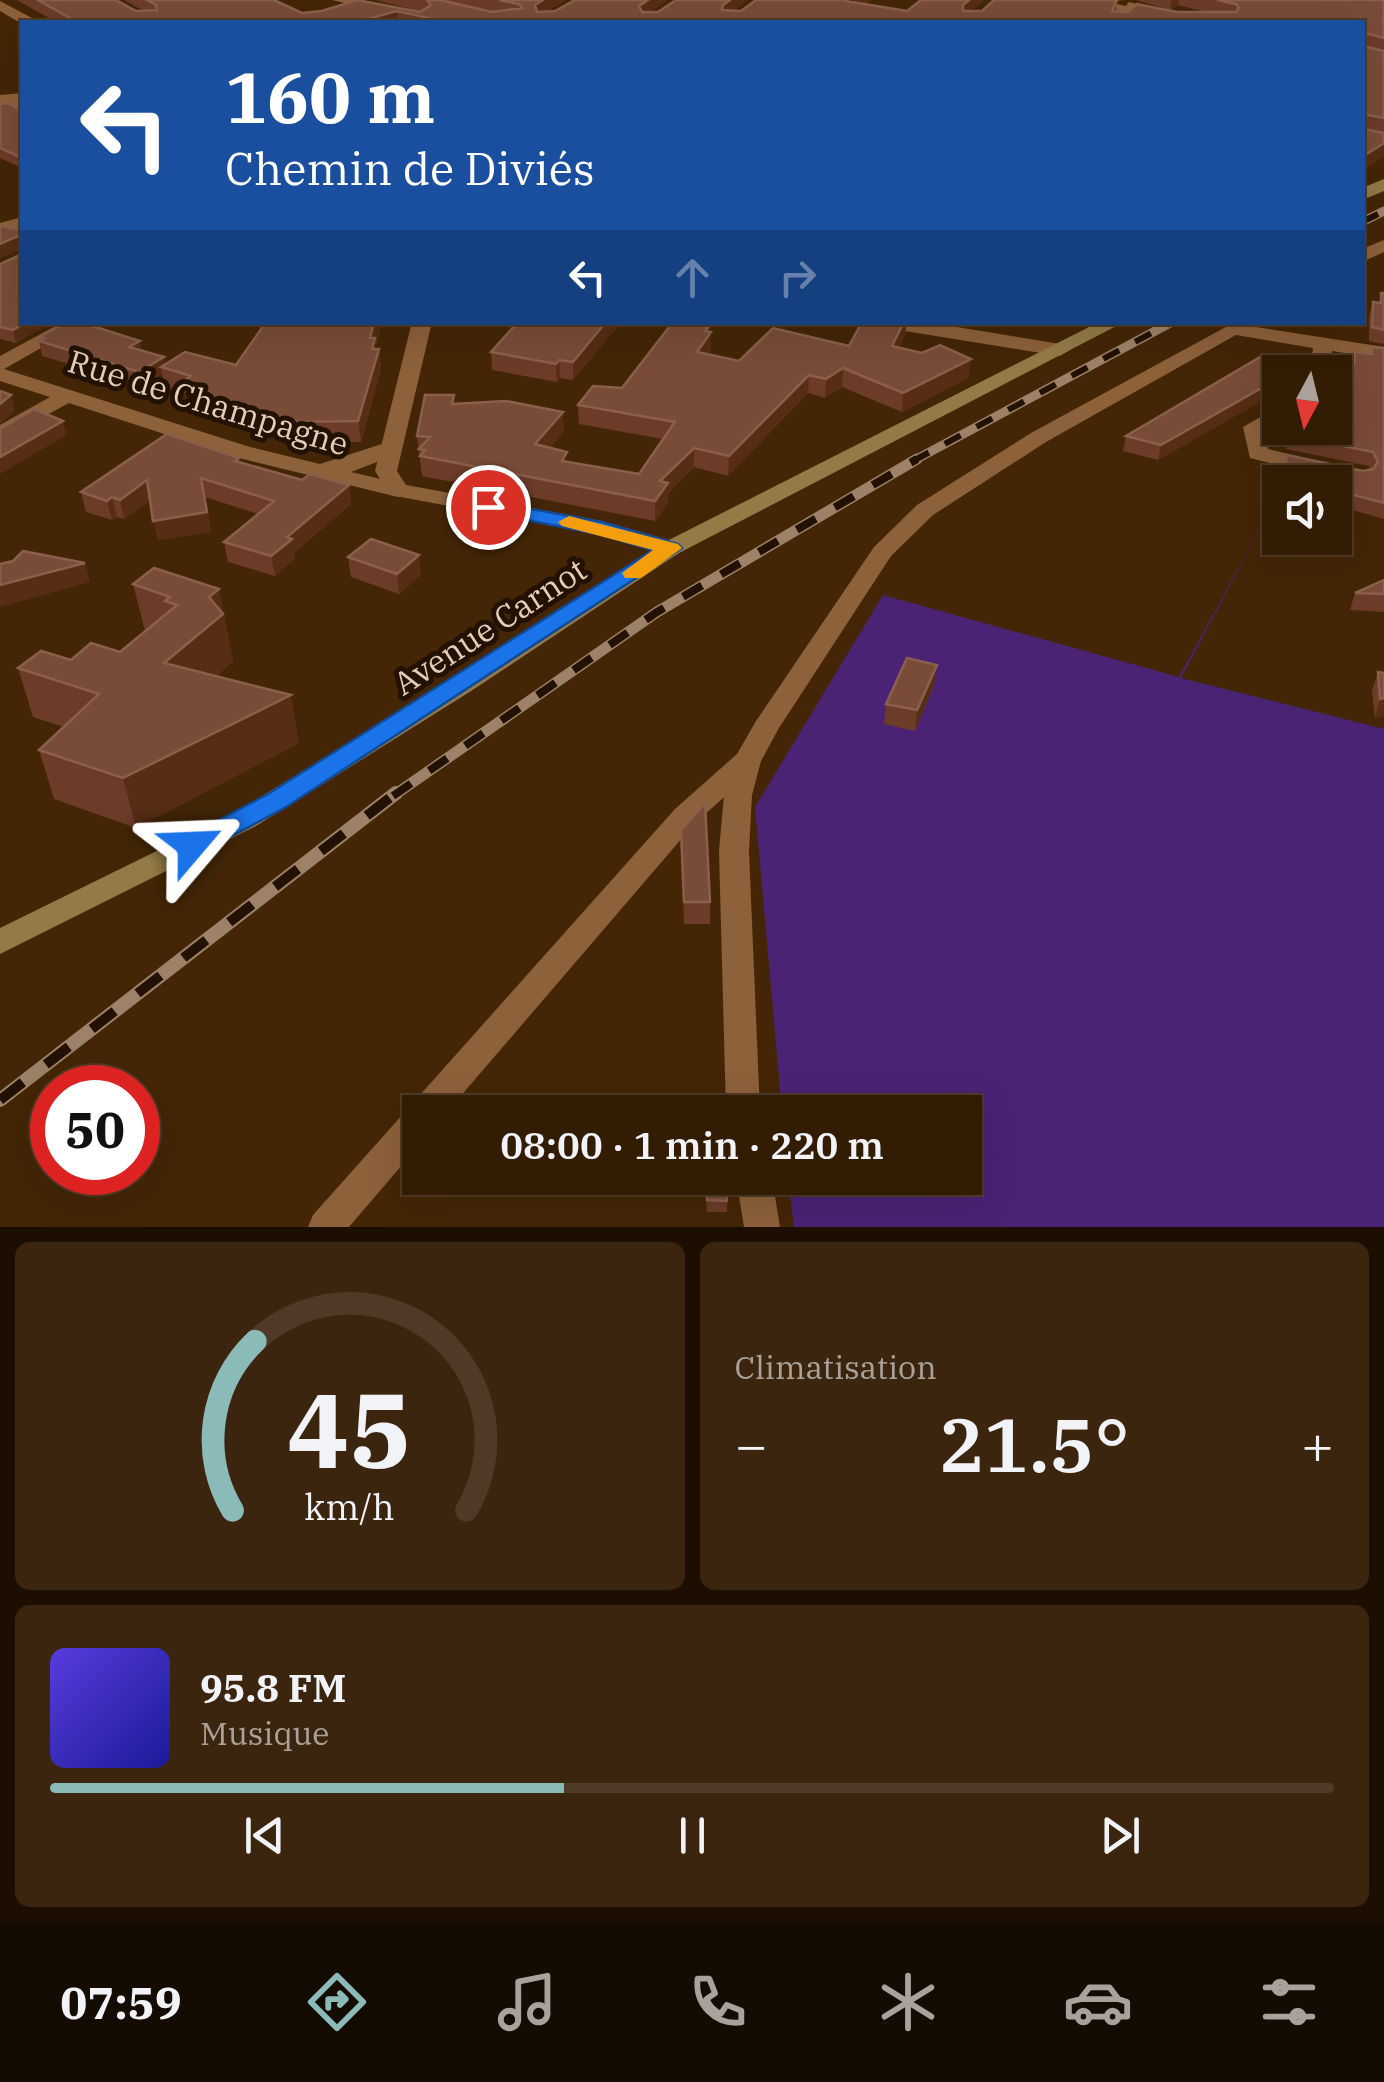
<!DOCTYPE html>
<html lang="fr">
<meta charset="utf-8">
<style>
:root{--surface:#331c04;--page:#3b250e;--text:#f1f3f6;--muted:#a9a19a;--line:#4e3a26;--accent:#8bbbb9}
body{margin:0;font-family:"IBM Plex Serif",serif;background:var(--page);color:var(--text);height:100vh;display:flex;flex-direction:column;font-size:38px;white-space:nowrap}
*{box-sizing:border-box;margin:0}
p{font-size:32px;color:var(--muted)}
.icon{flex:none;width:55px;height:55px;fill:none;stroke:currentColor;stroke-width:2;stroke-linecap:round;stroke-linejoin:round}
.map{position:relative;height:1227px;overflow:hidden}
.details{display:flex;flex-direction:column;gap:15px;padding:15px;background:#1c0f02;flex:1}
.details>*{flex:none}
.guide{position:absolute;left:20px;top:20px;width:1345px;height:305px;border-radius:0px;box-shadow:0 10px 40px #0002,0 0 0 2px var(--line);background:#1a4fa0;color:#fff;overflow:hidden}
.needle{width:65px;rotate:187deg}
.fabs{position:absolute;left:1262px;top:355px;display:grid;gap:20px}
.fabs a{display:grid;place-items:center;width:90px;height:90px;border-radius:0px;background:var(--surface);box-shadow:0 10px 40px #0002,0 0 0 2px var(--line);font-size:50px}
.speed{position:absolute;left:30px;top:1065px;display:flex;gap:20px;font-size:50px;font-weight:700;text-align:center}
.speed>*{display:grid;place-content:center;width:130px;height:130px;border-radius:50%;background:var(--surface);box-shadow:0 10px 40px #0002,0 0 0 2px var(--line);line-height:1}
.speed .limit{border:15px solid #d22;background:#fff;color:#111}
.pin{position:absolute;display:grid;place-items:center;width:85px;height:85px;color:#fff;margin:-42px;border:5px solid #fff;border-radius:50%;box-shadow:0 2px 10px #0007}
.me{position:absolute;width:110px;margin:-55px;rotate:64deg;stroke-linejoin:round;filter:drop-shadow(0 0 8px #0008)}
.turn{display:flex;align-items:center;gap:35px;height:210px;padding:0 40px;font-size:45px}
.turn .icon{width:130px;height:130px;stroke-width:2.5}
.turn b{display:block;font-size:70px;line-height:85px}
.lanes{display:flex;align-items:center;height:95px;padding:0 40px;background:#0003;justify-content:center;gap:50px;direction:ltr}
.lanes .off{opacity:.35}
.big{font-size:75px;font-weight:600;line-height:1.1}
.details .card{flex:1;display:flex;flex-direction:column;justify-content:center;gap:15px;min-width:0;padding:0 35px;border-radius:15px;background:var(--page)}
.details .dial{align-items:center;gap:0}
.dial svg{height:260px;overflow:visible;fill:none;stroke:var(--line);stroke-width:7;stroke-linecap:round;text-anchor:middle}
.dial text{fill:var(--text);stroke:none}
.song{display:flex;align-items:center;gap:30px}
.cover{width:120px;height:120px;border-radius:15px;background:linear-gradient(135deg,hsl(250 70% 55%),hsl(240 70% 35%))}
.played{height:10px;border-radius:5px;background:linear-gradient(90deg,var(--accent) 40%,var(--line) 40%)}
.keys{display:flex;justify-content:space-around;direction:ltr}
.heat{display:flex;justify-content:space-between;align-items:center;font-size:55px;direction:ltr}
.details .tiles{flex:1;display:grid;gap:15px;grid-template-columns:1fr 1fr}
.card:last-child{grid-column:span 2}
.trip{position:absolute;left:402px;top:1095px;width:580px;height:100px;border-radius:0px;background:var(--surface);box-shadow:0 10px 40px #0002,0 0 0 2px var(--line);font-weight:600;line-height:100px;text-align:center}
.tabs{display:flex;height:160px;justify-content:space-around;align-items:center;background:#140b02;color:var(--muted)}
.tabs .icon{width:70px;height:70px}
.tabs .selected{color:var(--accent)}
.tabs b{font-size:45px;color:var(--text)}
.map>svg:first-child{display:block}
</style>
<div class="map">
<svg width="1384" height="1227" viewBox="0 0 1384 1227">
<rect width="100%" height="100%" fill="#442606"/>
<!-- green -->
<polygon fill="#4a2375" points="1268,514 1181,678 1384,729 1384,1227 794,1227 788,1178 965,1178 965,1112 782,1112 755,807 883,595 1179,677"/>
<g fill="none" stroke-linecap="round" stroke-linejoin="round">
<!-- minor -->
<g fill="#8d613a" fill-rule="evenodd">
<polygon points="332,0 358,0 449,22 425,22"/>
<polygon points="1129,2 1141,5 1126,22 1113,22"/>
<polygon points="22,93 22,102 0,105 0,95"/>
<polygon points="22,217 22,228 0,234 0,223"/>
<polygon points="63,322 87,322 4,369 250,447 320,464 382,444 398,444 401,449 398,454 351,472 406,485 409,490 398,497 235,457 69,403 0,440 0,425 50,397 0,381 0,356"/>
<polygon points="877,322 926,322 1060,344 1070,350 1060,356 886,328"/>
<polygon points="1237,324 1384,347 1384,359 1332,351 1330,372 1310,372 1313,348 1230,334 1227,330"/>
<polygon points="1280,406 1280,421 1265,429 1268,449 1327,463 1330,468 1327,473 1319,475 1250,458 1243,427"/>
<polygon points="747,752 757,754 761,761 757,768 695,823 447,1112 420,1112 420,1144 349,1227 308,1227 313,1215 675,809 737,754"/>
</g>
<!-- tertiary -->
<g fill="#8d613a" fill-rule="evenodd">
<polygon points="1070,0 1098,0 1201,22 1175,22"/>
<polygon points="0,1 34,19 36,22 22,24 0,11"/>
<polygon points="22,96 22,106 0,113 0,103"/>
<polygon points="1384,240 1384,252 1362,262 1362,249"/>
<polygon points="412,322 432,322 397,471 406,485 602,521 679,543 683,548 679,553 671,555 599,534 390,495 375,471"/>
<polygon points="1235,322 1259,322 1046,442 933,515 891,556 779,728 761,761 752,795 749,851 760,1112 726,1112 719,851 724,795 733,761 756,721 874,547 917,505 1031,433"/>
<polygon points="736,1178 772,1178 780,1227 744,1227"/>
</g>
<!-- secondary -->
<g fill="#937b48" fill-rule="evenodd">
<polygon points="1384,179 1384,191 1362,200 1362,188"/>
<polygon points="1099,322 1124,322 679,553 471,691 256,826 0,954 0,928 236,812 453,679 663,543"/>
</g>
<!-- rail-far2 casing -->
<g stroke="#9d8269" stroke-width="9">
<g id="rail-far2">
<polyline points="1362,222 1384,211"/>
<polyline points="913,461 1172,322"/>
</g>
</g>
<!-- rail-far1 casing -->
<g stroke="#9d8269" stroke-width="11">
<polyline id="rail-far1" points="393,796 657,612 917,459"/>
</g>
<!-- rail casing -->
<g stroke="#9d8269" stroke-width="14">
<polyline id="rail" points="0,1100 396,793"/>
</g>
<!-- rail-far2 -->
<use href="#rail-far2" stroke="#231203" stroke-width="6" stroke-dasharray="18" stroke-linecap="butt"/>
<!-- rail-far1 -->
<use href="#rail-far1" stroke="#231203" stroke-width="8" stroke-dasharray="22" stroke-linecap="butt"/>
<!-- rail -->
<use href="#rail" stroke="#231203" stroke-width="10" stroke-dasharray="29" stroke-linecap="butt"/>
</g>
<!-- wall -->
<g fill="#6c3c28">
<polygon points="17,0 116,0 136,11 144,11 124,0 274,0 302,13 419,11 376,0 566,0 548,11 651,12 741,11 871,0 864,4 907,11 921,0 984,0 971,11 982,11 994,0 1127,0 1117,1 1116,11 1205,12 1178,5 1170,10 1136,0 1384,0 1384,156 1362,171 1362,22 56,22"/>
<polygon points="0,104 22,112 22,168 0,158"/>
<polygon points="22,230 22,322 16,343 0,339 0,264 20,255 21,249 0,258"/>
<polygon points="1384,292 1384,344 1369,341 1369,316 1373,302 1379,303 1381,293 1384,293"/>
<polygon points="382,322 376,345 376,349 379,349 381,369 361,442 299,442 207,415 206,410 203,409 202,404 189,400 188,394 165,387 162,374 143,386 42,356 39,341 40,340 40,337 142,351 164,357 165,365 236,365"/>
<polygon points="448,322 479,322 478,326 449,326"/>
<polygon points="518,322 621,322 573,380 560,378 557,382 492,370 491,352"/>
<polygon points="862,322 906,322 905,335 899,348 969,378 902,412 842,387 825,398 808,393 728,476 694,467 668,493 668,503 655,521 422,476 417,436 455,404 564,431 550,448 568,462 639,474 663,439 579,424 578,405 622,388 709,331 711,350 708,354 739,361 849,346"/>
<polygon points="1372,347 1384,348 1384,519 1335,505 1335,482 1282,482 1287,455 1363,471 1370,470 1369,466 1286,449 1290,428 1335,428 1335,411 1339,396 1345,397 1346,377 1355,352 1370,354"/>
<polygon points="1276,389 1275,393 1158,460 1123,451 1126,436"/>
<polygon points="239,458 240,463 302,480 349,485 351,504 294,553 295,558 275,576 228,562 224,542 258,514 205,497 211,532 158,540 150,500 124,519 117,517 112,520 86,512 81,492"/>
<polygon points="348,557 421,575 399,594 351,577"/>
<polygon points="1384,580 1384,612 1350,610 1355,593"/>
<polygon points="133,584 219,589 233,661 216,676 299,743 136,828 54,799 39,750 64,727 33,717 18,668 120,652 145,631"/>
<polygon points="1378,672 1384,673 1384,716 1375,718 1372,691"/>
<polygon points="934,685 915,731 884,724 886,704"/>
<polygon points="681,830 710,902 710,924 684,924"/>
<polygon points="705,1178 727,1201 727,1212 707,1212"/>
</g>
<!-- shaded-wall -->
<g fill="#572d14">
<polygon points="543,0 566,0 536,19 535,5"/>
<polygon points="648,0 668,0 639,20 639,6"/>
<polygon points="730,0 748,0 723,19 723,5"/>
<polygon points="849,0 871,0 846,15"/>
<polygon points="969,0 984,0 961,19 963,5"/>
<polygon points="1172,0 1179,0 1178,5 1170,10"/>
<polygon points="397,11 398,22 356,22"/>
<polygon points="1384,143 1384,156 1362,171 1362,157"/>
<polygon points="18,236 21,249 0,258 0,244"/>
<polygon points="27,322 53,322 16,343 13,330"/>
<polygon points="374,322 382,322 376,345 377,354 379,349 381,369 361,442 358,421 370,338"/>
<polygon points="606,322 621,322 573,380 573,362"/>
<polygon points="703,322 715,322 709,331 711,332 711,350 697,370 697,352 701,343"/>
<polygon points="904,322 906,322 905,335 891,364 892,346"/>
<polygon points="140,341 143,355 129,347"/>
<polygon points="164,357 166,369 161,367 162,374 143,386 139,372"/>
<polygon points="971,359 969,378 902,412 903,393"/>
<polygon points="559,360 560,378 557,382 556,364"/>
<polygon points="843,368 842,387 825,398 826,379"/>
<polygon points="1280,374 1280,387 1276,389 1275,393 1158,460 1161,445"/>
<polygon points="809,375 808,393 728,476 729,456"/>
<polygon points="11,395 15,411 0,424 0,404"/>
<polygon points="563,412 564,431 536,464 535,444"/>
<polygon points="63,421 67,435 0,474 0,457"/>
<polygon points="694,448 694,467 668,493 668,503 655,521 655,501 660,481"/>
<polygon points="201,478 211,532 158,540 153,521"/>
<polygon points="147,480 151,500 124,519 120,500"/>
<polygon points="349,485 351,504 294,553 295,558 275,576 271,556 287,537"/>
<polygon points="112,497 117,517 112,520 107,501"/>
<polygon points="419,555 421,575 399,594 397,574"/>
<polygon points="85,563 90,582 0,607 0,585"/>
<polygon points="219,589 233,661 175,711 164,663 209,597"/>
<polygon points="937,665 934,685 915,731 917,710"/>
<polygon points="291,695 299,743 136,828 123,778"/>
<polygon points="1384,698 1384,716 1375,718 1380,699"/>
</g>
<!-- building -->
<g fill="#794c38" stroke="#8a604c" stroke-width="2.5">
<polygon points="38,0 116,0 136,11 157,10 156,5 147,0 274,0 302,13 322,11 357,0 420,12 431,5 427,0 440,0 492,12 522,8 519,4 499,0 543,0 535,5 537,12 555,11 575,0 648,0 639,6 642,12 658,12 676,0 730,0 723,5 722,10 741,11 756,0 849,0 846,1 907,11 921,0 969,0 963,5 963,11 982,11 994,0 1117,0 1112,11 1128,12 1137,4 1177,12 1236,12 1239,8 1236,4 1217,0 1384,0 1384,19 1382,19 1384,20 1384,38 1366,33 1362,36 1362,22 632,22 608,19 605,22 448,22 397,11 356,22 77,22"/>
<polygon points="1362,46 1384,51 1384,118 1363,114 1363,129 1384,133 1384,143 1362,157"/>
<polygon points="8,103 22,112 22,158 0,148 0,104"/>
<polygon points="0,226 22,230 22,240 18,236 0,244"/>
<polygon points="22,241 22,322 27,322 13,330 0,327 0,264 20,255"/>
<polygon points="1381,293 1384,293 1384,330 1372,327 1373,302 1381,303"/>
<polygon points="66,322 80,322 140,341 129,347 164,357 139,372 39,341 44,338 40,337"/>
<polygon points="266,322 374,322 370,338 375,338 372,349 379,349 358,421 295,422 203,395 207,392 199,389 204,386 185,380 191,376 161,367 185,352 236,365"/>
<polygon points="518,322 606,322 573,362 559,360 556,364 491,352"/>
<polygon points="673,322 703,322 701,324 709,326 705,331 711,332 697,352 739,361 773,328 849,346 862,322 904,322 892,346 922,353 940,345 971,359 903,393 843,368 826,379 809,375 729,456 694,448 660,481 668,483 655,501 420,456 425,450 419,449 430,437 417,436 425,395 454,395 452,404 506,401 563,412 535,444 567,452 562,461 639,474 675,422 578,405 593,386 622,388"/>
<polygon points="1372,347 1384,348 1384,503 1335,490 1335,482 1309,482 1284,476 1287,455 1363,471 1373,469 1378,462 1373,452 1290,435 1291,428 1335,428 1339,396 1347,398 1350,364 1354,364 1355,352 1372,354"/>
<polygon points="1262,356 1291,368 1283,372 1280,372 1280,374 1276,377 1279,378 1161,445 1126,436"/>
<polygon points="0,391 11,395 0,404"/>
<polygon points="34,409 63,421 0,457 0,429"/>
<polygon points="167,434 239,458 235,461 302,480 310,474 349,485 287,537 292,539 271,556 224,542 274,501 201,478 207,512 153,521 147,480 120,500 112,497 107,501 81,492"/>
<polygon points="371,539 419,555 397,574 348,557"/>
<polygon points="23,551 85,563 0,585 0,564 13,561"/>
<polygon points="154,568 219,589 209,597 223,614 164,663 291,695 123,778 39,750 99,694 18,668 41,651 71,660 91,643 120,652 177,605 165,601 170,597 133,584"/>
<polygon points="1384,580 1384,594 1355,593"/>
<polygon points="907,658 937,665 917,710 886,704"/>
<polygon points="1378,672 1384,673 1384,698 1380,699"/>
<polygon points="705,803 710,902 684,902 681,830"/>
<polygon points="706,1178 726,1178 727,1201 707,1200"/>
</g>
<!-- route -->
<polygon fill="#1a73e8" stroke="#114b97" stroke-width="2.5" points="488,501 602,522 678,544 682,548 286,807 202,852 183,852 179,845 183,839 268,794 653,550 598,534 480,511 477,507"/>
<!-- slow -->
<polygon fill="#f59e0b" points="569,516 678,544 682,548 641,578 625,578 622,573 653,550 562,526 558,522"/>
<g text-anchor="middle" stroke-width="10" stroke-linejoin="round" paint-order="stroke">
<!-- street labels -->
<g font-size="32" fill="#e6cdb9" stroke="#231203">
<text transform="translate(208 403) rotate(17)" y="11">Rue de Champagne</text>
<text transform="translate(490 627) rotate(-33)" y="11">Avenue Carnot</text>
</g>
</g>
</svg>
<div class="fabs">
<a><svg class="needle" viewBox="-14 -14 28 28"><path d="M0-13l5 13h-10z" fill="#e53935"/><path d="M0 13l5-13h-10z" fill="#a9a19a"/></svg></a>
<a><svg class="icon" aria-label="sound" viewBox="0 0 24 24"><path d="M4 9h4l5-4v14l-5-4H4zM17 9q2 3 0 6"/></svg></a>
</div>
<div class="speed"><div class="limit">50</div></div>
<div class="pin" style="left:488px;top:507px;background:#d93025"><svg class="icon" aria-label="arrive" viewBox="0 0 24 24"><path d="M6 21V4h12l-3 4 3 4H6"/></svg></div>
<svg class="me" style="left:192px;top:845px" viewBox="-20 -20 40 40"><path d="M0-17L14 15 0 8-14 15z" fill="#1a73e8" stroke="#fff" stroke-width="4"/></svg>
<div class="trip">08:00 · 1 min · 220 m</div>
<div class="guide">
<div class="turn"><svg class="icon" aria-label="left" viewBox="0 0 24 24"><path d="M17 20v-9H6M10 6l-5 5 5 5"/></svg><div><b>160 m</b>Chemin de Diviés</div></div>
<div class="lanes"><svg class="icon" aria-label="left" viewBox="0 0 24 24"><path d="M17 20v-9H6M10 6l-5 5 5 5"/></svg><svg class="icon off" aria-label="ahead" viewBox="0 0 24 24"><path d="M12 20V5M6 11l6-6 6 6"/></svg><svg class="icon off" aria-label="right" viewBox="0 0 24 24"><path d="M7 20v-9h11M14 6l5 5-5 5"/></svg></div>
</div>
</div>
<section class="details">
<div class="tiles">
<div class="card dial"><svg viewBox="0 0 100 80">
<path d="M14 69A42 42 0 1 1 86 69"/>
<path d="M14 69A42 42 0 0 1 21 17" stroke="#8bbbb9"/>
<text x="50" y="56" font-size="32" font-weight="700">45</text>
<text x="50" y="72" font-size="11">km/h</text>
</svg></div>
<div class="card"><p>Climatisation</p>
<div class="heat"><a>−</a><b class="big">21.5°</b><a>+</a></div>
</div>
<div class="card">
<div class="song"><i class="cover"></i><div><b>95.8 FM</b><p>Musique</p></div></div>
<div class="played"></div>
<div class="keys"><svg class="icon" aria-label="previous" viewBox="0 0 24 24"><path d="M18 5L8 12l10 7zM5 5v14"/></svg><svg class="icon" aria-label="pause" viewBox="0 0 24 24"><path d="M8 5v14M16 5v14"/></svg><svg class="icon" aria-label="next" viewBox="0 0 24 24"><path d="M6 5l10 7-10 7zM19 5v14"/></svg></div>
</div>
</div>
</section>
<nav class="tabs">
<b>07:59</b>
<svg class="icon selected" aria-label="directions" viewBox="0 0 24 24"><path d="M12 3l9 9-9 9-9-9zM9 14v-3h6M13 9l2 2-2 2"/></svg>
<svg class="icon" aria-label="music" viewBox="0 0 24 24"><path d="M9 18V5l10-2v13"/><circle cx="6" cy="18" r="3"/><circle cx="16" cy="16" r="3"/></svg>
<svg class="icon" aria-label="phone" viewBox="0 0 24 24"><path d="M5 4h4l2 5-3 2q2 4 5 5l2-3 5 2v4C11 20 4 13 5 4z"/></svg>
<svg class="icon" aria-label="climate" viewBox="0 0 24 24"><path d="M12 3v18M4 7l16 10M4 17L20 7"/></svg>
<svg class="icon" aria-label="car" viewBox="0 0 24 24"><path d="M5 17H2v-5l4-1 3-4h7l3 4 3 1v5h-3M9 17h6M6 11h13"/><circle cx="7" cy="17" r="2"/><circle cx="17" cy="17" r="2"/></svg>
<svg class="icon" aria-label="filters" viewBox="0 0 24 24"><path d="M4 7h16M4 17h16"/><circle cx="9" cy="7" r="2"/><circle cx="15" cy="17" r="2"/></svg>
</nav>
